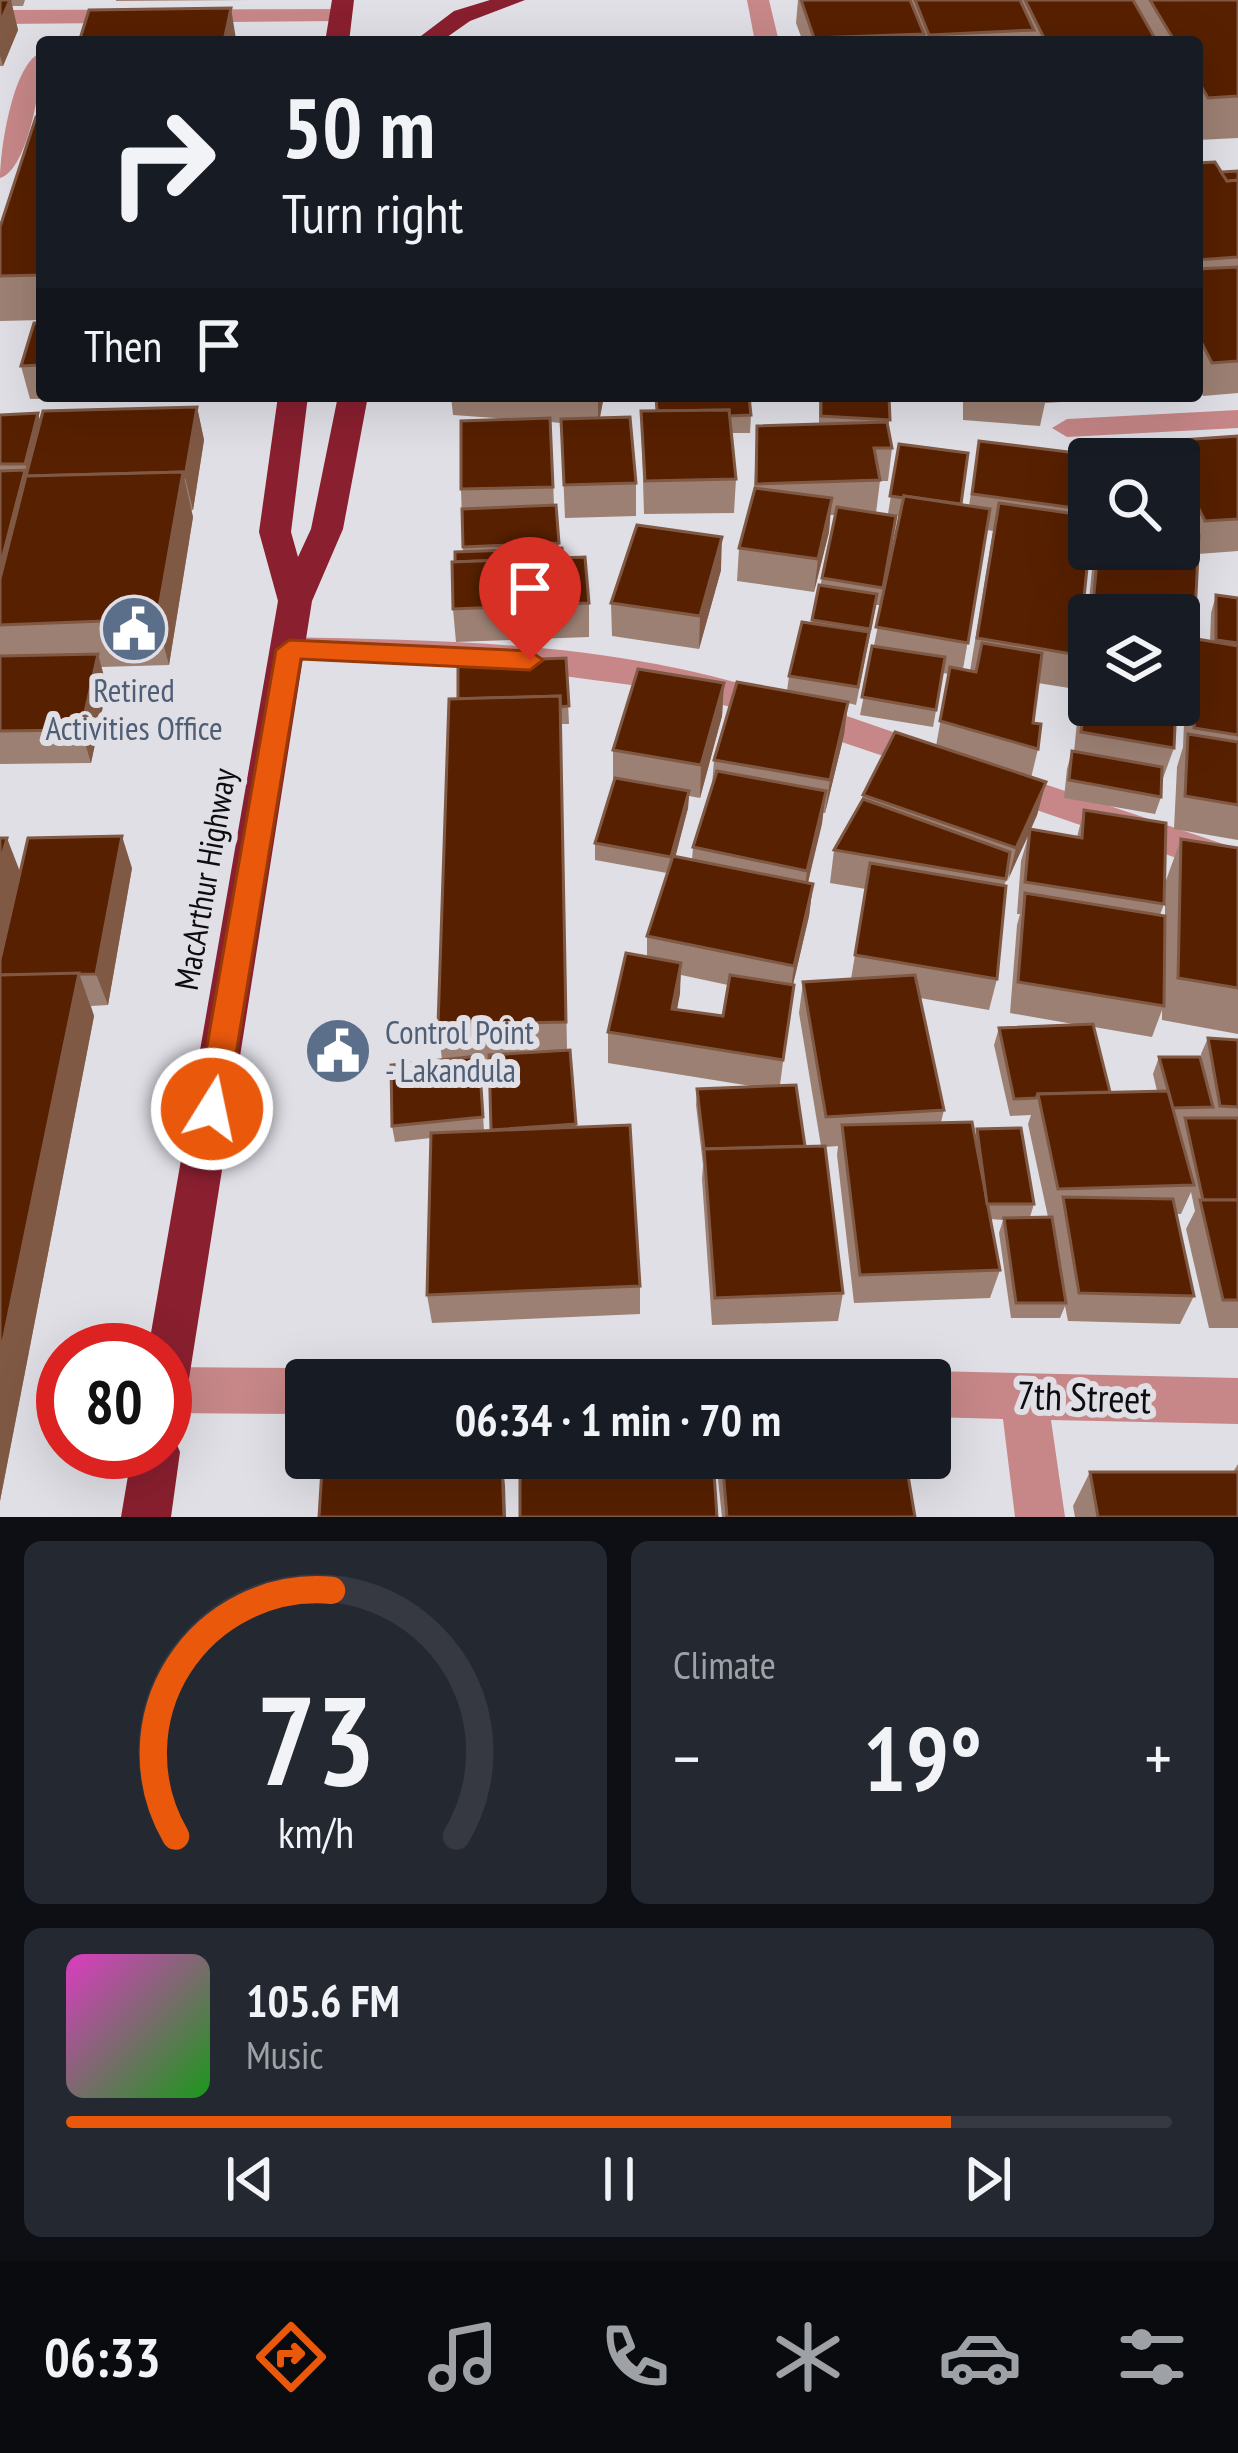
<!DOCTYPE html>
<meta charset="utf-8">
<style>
:root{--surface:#171b24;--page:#242831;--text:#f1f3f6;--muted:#9ea1a6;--line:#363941;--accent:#ea580c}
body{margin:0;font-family:"PT Sans Narrow",sans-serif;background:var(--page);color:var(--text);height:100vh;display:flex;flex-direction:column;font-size:45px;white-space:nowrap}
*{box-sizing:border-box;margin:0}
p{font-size:39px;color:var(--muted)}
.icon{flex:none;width:66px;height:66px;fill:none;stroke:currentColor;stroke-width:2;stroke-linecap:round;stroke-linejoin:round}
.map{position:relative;height:1517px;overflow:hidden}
.panel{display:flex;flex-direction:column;gap:24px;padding:24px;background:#0d0f14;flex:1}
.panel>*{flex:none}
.hud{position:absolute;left:36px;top:36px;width:1167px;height:366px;border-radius:12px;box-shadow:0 12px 48px #0002;background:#171b24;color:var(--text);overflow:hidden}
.fabs{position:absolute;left:1068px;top:438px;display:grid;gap:24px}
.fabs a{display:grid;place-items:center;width:132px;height:132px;border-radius:12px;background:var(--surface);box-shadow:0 12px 48px #0002;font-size:60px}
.speed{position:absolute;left:36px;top:1323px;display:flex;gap:24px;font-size:60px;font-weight:700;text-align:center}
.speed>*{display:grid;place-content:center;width:156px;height:156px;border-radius:50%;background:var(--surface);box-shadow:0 12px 48px #0002;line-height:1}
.speed .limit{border:18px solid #d22;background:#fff;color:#111}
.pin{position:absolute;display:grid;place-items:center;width:102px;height:102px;color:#fff;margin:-123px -51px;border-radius:50% 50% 50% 0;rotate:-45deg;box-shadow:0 0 12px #0007}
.pin .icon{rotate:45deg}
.me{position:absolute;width:132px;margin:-66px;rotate:10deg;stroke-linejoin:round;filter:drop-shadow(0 0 9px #0008)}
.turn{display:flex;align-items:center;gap:42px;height:252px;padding:0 48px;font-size:54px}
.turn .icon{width:156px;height:156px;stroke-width:2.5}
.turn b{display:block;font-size:84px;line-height:102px}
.then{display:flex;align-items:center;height:114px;padding:0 48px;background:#0003;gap:24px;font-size:45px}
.big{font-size:90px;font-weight:800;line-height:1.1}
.panel .card{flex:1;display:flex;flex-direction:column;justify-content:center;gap:18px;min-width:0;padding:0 42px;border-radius:18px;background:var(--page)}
.panel .dial{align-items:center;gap:0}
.dial svg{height:312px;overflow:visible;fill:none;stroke:var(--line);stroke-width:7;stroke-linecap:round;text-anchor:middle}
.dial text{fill:var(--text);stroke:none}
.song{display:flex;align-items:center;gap:36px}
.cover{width:144px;height:144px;border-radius:18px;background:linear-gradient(135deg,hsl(310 70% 55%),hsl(120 70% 35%))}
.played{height:12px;border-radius:6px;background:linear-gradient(90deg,var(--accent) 80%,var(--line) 80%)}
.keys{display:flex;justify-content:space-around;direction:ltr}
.heat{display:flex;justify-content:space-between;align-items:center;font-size:66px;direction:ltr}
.panel .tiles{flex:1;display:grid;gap:24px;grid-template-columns:1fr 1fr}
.card:last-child{grid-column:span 2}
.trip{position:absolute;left:285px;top:1359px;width:666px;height:120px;border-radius:12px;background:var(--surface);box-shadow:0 12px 48px #0002;font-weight:800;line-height:120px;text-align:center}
.dock{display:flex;height:192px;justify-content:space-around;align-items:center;background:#090b0e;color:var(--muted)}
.dock .icon{width:84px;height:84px}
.dock .current{color:var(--accent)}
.dock b{font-size:54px;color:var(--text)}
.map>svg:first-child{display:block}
</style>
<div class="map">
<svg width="1238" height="1517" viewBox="0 0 1238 1517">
<rect width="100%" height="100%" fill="#e0dfe6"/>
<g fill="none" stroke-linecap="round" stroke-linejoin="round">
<!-- street -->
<g fill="#c78788" fill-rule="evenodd">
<polygon points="747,0 769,0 779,42 755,42"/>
<polygon points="349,9 349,19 341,21 0,24 0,10"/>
<path d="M42,52C42,79 29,169 0,178C0,149 13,62 42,52Z"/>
<polygon points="1238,410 1238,428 1067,437 1052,428 1067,419"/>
<path d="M289,637C412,640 535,641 656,664C756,683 851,717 947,751L952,760L947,769L934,773L755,713L654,688L518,670L277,657L272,649Z"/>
<polygon points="997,768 1238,849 1238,879 984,792 979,782 984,772"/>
<polygon points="165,1367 306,1368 325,1380 306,1380 306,1414 165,1413"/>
<polygon points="930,1371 1238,1378 1238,1424 1051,1420 1065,1517 1015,1517 1003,1419 930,1417 930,1380 912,1380"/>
</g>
<!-- highway -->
<g fill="#891f2f" fill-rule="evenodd">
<polygon points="332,0 354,0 349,42 325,42"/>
<polygon points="490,0 525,0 470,21 440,42 413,42 454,11"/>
<polygon points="278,396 308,396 291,532 298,557 311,529 338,396 368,396 343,529 312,601 188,1385 182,1401 165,1408 165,1350 148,1350 278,601 259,532"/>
<polygon points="165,1432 173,1435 180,1452 171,1517 121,1517 132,1452 165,1452"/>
</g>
</g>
<!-- wall -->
<g fill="#9c8073" fill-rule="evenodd">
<polygon points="0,0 25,0 23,6 12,6 18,30 3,66 0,66 0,73"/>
<polygon points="116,0 250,0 116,1"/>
<polygon points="798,0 1238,0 1238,138 1198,140 1197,145 1197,42 803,42 796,23"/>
<polygon points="42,117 42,320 0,321 0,227"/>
<polygon points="1197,163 1221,172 1238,171 1238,393 1203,396 1197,384"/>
<polygon points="42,323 42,396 139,397 30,399 21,366"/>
<polygon points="451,396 604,396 600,418 636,483 636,516 565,518 561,423 551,422 554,506 556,505 559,548 563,558 589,603 589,637 456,642 453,609 455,562 463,551 461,489 509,419 453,415"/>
<polygon points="655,396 749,396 751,415 750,433 731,433 736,479 734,513 644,514 641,411 656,411"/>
<path d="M819,396H889V430L892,448L888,481H880L876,513L896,516L880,605H876L856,705L848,703L844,735L825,813H823L808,883L813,884L809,916L793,985L780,1085L805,1147L821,1146L799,1013L803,982L851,979L866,889L830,883L834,850L862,802L863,795L936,746L949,674L943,673L933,727L860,715L900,516L888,514L899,444L961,504L969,506L979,441L1103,457L1106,445L1149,459H1089V549L1078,655L1069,688L1038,683L1033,723L1038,749L1031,778L1046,782L1037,815L1031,829L1077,837L1084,810L1164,904L1160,915L1165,916V883L1181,839L1238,848V1034L1162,1020V1010L1152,1037L1094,1027L1110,1092L1157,1091L1153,1074L1159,1057L1203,1069L1201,1054L1208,1038L1238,1040V1328H1209L1186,1229L1195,1211L1191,1192L1181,1214H1176L1194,1296L1180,1324L1068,1321L1065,1306L1060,1318H1011L999,1233L1003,1220L990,1219L1000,1270L990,1298L854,1303L837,1155L838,1146L825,1147L843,1293L838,1321L712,1325L702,1179L703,1165L696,1105L697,1089L751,1086L608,1063V1032L647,957V936L667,873L595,860V843L613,783V750L724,683L722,716L700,798L689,796L688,808L675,856L692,860L693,847L712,786L714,760L787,691L789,676L812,623L836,515H830L829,532L814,592L737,581L739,548L754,491L757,426L819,424ZM987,530L993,531L970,671L963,669ZM1028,837L1021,861L1017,914H1020L1017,925L1010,1013L1079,1025L999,1028L994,1045L1010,1116L1031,1115L1028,1124L1048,1217H1030L1034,1204L977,1129L975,1138L941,1122L944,1110L920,998L989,1010L997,979L1004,885ZM681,975L728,985L723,1016L677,1010Z"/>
<polygon points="963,396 1157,396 1045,403 1040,426 963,420"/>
<polygon points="197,407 204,440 193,510 191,510 193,517 169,665 101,667 107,687 91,763 0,764 0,415 38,413 40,421"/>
<polygon points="1238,436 1238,551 1198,554 1193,652 1197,639 1210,642 1211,613 1216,595 1238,598 1238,840 1174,829 1177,767 1183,747 1186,674 1182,686 1179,686 1179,615 1089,615 1089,705 1174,748 1162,781 1161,797 1155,814 1064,798 1067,769 1072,751 1074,752 1094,549 1179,549 1179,459 1160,459 1165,441"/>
<polygon points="721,570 699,649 612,636 611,603"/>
<path d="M566,658L569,724H561L567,1050H570L576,1127L640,1286V1314L432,1323L427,1295L431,1138L395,1142L392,1126L442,1060L438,1025L458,699ZM480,1067H490L492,1131H484Z"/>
<polygon points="0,863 20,873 132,868 108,1005 91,1006 94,1016 0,1501"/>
<polygon points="721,1458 915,1517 722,1517 718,1479"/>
<polygon points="1238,1464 1238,1517 1075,1517 1073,1506 1090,1472 1233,1472"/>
</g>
<!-- shaded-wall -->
<g fill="#805945">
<polygon points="11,0 18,30 3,66 0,56 0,23"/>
<polygon points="231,8 236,39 236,42 224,42"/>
<polygon points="598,396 604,396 598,426"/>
<polygon points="197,407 204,440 193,510 185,477"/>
<polygon points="38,413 47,447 30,481 25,464"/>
<polygon points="25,470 28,481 0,587 0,567"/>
<polygon points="183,472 193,517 169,665 157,619"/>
<polygon points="832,498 829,532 814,592 818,559"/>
<polygon points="722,537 721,570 699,649 700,616"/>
<polygon points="98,654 107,687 91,763 81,730"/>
<polygon points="724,683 722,716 700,798 701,765"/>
<polygon points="848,702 844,735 825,813 830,780"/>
<polygon points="1046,782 1037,815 1008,880 1016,848"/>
<polygon points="689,791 688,808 671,874 671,857"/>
<polygon points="826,791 822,824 803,903 807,871"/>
<polygon points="122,836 132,868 108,1005 96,974"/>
<polygon points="7,838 24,882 0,973 0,863"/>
<polygon points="813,884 809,916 790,997 794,966"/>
<polygon points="681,963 680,994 671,1040 672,1009"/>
<polygon points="79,973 94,1016 0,1501 0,1356"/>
<polygon points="502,1460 505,1486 506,1517 504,1517"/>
</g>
<!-- building -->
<g fill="#572000" stroke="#805945" stroke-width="3">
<polygon points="0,0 10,0 0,23"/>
<polygon points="801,0 910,0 924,34 814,38"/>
<polygon points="915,0 1020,0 1034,30 929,35"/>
<polygon points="1025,0 1133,0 1157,42 1046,42"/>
<polygon points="1150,0 1238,0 1238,96 1208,98 1197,79 1197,42 1175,42"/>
<polygon points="231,8 224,41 79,42 89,10"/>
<polygon points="736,39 737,42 676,42"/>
<polygon points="36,117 42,117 42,275 0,276 0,227"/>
<polygon points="1215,162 1227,181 1238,180 1238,257 1197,260 1197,163"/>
<polygon points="1238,171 1238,180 1227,181 1221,172"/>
<polygon points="1238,267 1238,361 1212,363 1197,334 1197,269"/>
<polygon points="34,323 42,323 42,365 21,366"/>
<polygon points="656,396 749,396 751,415 729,416 729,410 657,411"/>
<polygon points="821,396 889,396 890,420 821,416"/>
<polygon points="197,407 185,477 184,477 183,472 26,476 43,411"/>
<polygon points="729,410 736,479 645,481 641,411"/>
<polygon points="38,413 25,464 0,464 0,415"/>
<polygon points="630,417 636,483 564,485 561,419"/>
<polygon points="550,418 553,487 461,489 461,421"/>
<polygon points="887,422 892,448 874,448 880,480 756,484 757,426"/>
<polygon points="1238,436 1238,519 1205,521 1179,469 1179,459 1174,459 1165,441"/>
<polygon points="979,441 1117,458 1117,459 1089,459 1089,510 972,494"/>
<polygon points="1142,442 1149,459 1111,458 1106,445"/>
<polygon points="899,444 968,453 961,504 904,496 904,498 890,496"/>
<polygon points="25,470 0,567 0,471"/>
<polygon points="183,472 157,619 0,625 0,579 26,476"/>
<polygon points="755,488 832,498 818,559 739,548"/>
<polygon points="904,496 990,509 968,643 876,627"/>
<polygon points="999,503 1089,516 1089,549 1078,655 977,638"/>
<polygon points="556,505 559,543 463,547 462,509"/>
<polygon points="837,507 896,516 883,588 822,578"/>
<polygon points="1179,513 1188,533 1179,531"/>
<polygon points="637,525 722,537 700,616 611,603"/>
<polygon points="1179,532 1199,535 1193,653 1179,651 1179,615 1092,615 1098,549 1179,549"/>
<polygon points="562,548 563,558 455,562 455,552"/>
<polygon points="585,557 589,603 453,609 452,562"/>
<polygon points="819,585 877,594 870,629 812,620"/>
<polygon points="1216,595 1238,598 1238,643 1216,640"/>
<polygon points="802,622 869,632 858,687 789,676"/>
<polygon points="1197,639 1238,646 1238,735 1194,728"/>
<polygon points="982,643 1042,653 1033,723 1041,724 1038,749 940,721 950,667 976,672"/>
<polygon points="872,646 945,657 936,710 862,697"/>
<polygon points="98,654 81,730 0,731 0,656"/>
<polygon points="1089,656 1089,705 1176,705 1174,748 1081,732"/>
<polygon points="566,658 569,706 560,707 560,696 458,699 458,662"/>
<polygon points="638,669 724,683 701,765 613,750"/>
<polygon points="737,682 848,702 830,780 714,760"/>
<polygon points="560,696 566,1022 438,1025 449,699"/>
<polygon points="895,732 1046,782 1016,848 863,795"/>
<polygon points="1188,734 1238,742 1238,805 1185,796"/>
<polygon points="1072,751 1162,767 1161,797 1069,780"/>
<polygon points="717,771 826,791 807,871 693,847"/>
<polygon points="615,778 689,791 671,857 595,843"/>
<polygon points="863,799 1010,852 1006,879 834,850"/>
<polygon points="1084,810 1166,823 1164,904 1025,882 1030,829 1082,838"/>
<polygon points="122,836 96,974 0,975 0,960 28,838"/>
<polygon points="0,838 7,838 0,863"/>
<polygon points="1181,839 1238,848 1238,988 1178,978"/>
<polygon points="673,856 813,884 794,966 647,936"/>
<polygon points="870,863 1006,886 997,979 855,955"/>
<polygon points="1025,893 1165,916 1164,1006 1018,982"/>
<polygon points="626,953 681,963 672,1009 723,1016 730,975 794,985 783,1060 608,1032"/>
<polygon points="79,973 0,1356 0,975"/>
<polygon points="915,975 944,1110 826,1117 803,982"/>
<polygon points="1093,1024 1110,1092 1038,1094 1036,1098 1014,1099 999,1028"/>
<polygon points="1208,1038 1238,1040 1238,1107 1220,1106"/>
<polygon points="570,1050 576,1124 491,1130 489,1055"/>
<polygon points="479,1056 483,1117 392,1126 391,1065"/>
<polygon points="1159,1057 1200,1057 1213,1107 1173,1108"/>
<polygon points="796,1085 805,1146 704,1149 697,1089"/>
<polygon points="1168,1091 1194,1185 1058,1189 1038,1094"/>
<polygon points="1185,1118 1238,1118 1238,1200 1203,1200"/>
<polygon points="972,1122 1000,1270 860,1275 842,1125"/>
<polygon points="630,1125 640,1286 427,1295 431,1133"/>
<polygon points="1021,1128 1034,1204 987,1204 977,1129"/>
<polygon points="825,1146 843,1293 715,1298 704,1149"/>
<polygon points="1063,1197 1173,1199 1194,1296 1079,1293"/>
<polygon points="1200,1200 1238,1200 1238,1300 1223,1300"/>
<polygon points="1052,1217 1066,1303 1016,1303 1004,1218"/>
<polygon points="520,1458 713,1458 717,1517 520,1517"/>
<polygon points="722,1458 905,1458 915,1517 727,1517"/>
<polygon points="502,1460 504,1517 319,1517 322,1469"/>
<polygon points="1090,1472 1238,1472 1238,1517 1098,1517"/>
</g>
<!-- route -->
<polygon fill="#ea580c" stroke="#983908" stroke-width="3" points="289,640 530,651 543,660 530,670 301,659 227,1109 223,1119 200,1119 196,1109 276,650"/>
<!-- icons -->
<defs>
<g id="civic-disc" transform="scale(3.45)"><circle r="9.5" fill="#5c6f8a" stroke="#e0dfe6"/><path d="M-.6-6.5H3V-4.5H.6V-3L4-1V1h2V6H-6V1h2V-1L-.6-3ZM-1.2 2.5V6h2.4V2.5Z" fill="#fff"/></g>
</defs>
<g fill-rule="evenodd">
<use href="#civic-disc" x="134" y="629"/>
<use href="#civic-disc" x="338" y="1051"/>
</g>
<g text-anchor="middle" stroke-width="12" stroke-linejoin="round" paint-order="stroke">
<!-- service labels -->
<g font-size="33" fill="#4e5e75" stroke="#e0dfe6">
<text x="134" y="702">Retired<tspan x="134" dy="38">Activities Office</tspan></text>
<text x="385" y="1044" text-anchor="start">Control Point<tspan x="385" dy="38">- Lakandula</tspan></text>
</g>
<!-- street labels -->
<g font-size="33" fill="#0d0d10" stroke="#e0dfe6">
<text transform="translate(205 879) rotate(-80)" y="12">MacArthur Highway</text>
</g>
<!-- near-street labels -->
<g font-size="39" fill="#0d0d10" stroke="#e0dfe6">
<text transform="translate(1084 1397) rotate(2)" y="14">7th Street</text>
</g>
</g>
</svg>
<div class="fabs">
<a><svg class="icon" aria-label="search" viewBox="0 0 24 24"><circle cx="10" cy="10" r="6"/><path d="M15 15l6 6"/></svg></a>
<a><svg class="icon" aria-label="layers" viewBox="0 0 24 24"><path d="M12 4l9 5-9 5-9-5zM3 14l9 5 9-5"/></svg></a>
</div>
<div class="speed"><div class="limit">80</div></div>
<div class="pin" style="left:530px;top:660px;background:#d93025"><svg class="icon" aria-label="arrive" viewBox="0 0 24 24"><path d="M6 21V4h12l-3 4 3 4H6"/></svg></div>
<svg class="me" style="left:212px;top:1109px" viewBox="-20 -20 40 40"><circle r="17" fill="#ea580c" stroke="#fff" stroke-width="3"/><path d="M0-11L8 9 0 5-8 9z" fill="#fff"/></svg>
<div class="trip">06:34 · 1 min · 70 m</div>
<div class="hud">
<div class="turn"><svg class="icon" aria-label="right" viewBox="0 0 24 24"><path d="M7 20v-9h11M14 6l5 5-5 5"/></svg><div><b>50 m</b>Turn right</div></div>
<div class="then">Then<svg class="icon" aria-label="arrive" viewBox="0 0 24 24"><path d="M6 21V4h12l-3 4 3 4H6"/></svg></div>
</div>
</div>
<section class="panel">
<div class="tiles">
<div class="card dial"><svg viewBox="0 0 100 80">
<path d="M14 69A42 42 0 1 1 86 69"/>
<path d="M14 69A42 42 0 0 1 54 6" stroke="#ea580c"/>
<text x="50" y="56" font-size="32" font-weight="700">73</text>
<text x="50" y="72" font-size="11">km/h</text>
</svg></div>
<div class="card"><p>Climate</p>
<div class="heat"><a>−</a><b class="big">19°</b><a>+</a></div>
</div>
<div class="card">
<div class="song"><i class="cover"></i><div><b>105.6 FM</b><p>Music</p></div></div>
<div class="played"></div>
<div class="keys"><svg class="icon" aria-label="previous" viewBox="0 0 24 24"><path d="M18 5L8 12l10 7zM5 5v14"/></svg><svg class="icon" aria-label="pause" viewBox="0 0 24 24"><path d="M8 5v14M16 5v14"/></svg><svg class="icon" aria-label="next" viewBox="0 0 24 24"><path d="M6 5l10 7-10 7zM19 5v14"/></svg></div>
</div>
</div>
</section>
<nav class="dock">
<b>06:33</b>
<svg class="icon current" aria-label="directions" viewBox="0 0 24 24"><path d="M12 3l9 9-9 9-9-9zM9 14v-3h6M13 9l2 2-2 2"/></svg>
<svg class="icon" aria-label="music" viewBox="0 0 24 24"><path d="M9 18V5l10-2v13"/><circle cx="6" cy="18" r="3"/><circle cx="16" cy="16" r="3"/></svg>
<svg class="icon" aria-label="phone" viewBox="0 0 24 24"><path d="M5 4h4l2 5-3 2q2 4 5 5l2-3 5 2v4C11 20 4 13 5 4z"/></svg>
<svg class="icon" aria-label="climate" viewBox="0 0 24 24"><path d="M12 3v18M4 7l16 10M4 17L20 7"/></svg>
<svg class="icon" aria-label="car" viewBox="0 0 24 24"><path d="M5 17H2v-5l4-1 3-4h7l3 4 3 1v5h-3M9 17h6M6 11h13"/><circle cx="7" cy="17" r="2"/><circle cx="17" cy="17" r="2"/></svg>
<svg class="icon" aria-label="filters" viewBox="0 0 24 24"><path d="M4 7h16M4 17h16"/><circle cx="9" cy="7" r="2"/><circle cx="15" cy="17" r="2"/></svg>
</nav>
